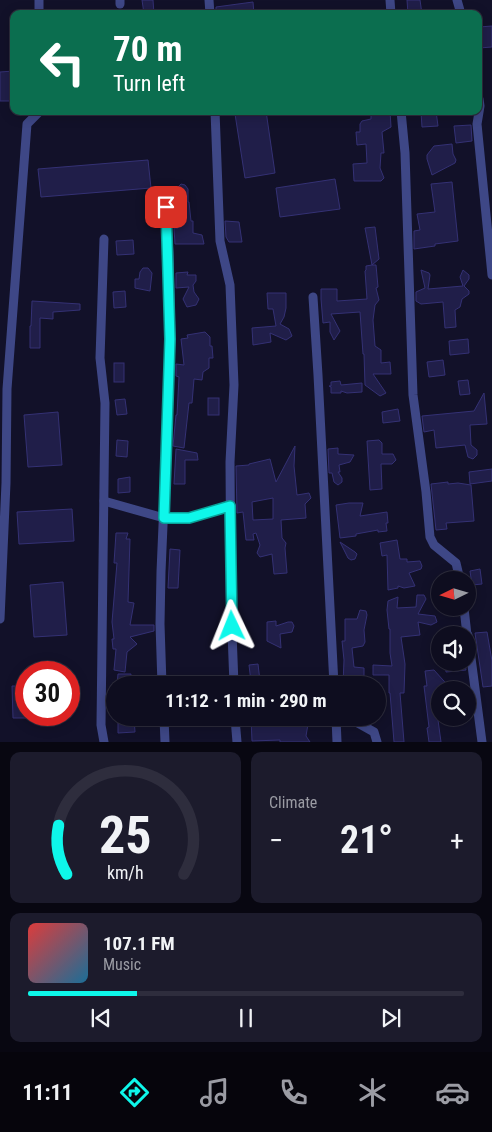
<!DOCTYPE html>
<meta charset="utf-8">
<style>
:root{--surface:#0e0d1f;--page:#1c1b2c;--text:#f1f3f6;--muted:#9b9ca4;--line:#2e2d3d;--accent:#0ef7ea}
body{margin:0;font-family:"Roboto Condensed",sans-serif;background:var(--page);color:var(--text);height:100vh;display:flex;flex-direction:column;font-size:19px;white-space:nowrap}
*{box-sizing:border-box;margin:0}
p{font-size:16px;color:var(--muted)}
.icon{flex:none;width:28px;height:28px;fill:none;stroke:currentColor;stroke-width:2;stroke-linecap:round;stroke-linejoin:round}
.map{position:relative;height:742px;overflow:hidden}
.side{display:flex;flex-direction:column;gap:10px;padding:10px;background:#080711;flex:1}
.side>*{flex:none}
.hud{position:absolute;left:10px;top:10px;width:472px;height:105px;border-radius:10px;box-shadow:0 2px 12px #0003,0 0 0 1px var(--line);background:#0b6e4f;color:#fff;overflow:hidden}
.needle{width:32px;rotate:265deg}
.fabs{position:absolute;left:431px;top:571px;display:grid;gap:10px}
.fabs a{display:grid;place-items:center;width:45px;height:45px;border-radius:50%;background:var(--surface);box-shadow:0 2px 12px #0003,0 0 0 1px var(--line);font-size:25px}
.speed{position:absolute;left:15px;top:661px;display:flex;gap:10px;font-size:25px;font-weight:700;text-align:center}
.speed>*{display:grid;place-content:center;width:65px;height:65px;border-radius:50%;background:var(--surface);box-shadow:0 2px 12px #0003,0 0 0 1px var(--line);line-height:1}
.speed .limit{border:8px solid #d22;background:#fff;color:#111}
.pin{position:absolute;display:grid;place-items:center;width:42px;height:42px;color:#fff;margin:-21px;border-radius:10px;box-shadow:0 2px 8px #0006}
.me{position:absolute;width:55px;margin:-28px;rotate:358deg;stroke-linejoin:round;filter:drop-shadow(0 0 4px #0008)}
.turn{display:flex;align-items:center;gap:18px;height:105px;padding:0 20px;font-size:22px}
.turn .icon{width:65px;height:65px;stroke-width:2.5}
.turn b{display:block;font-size:35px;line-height:42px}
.big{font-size:38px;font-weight:700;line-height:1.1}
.side .card{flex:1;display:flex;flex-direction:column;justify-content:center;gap:8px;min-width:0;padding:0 18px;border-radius:10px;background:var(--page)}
.side .dial{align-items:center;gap:0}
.dial svg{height:130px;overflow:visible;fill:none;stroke:var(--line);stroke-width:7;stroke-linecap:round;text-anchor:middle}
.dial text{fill:var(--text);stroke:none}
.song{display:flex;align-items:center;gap:15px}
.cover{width:60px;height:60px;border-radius:8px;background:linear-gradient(135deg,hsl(0 70% 55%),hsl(200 70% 35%))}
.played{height:5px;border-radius:2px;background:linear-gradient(90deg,var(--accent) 25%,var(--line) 25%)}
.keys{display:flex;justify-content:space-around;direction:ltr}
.heat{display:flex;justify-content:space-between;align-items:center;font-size:28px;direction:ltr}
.side .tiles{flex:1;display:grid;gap:10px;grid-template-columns:1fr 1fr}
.card:last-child{grid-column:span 2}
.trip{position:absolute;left:106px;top:676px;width:280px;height:50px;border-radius:25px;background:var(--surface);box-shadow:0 2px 12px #0003,0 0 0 1px var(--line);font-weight:700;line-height:50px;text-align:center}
.tabs{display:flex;height:80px;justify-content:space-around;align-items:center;background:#06050c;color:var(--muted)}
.tabs .icon{width:35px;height:35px}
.tabs .active{color:var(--accent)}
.tabs b{font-size:22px;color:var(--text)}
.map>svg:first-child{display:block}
</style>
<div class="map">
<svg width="492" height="742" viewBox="0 0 492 742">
<rect width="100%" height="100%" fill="#121129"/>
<!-- building -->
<g fill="#201e49" stroke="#343174" fill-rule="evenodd">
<polygon points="142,0 153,0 154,14 144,14"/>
<polygon points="407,0 420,0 422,14 408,14"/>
<polygon points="253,2 254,14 216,14 216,7"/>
<polygon points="492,26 492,47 479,48 479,27"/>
<polygon points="14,71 14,101 0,101 0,72"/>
<polygon points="253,111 266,111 275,173 245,178 235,114"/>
<polygon points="371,111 390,111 391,127 382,132 384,153 381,153 380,168 384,178 381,181 354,181 353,164 367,163 366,144 357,145 356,132 360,132 360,124 362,121 371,119"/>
<polygon points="436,111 438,126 422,127 421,112"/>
<polygon points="471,125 472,141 456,143 454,126"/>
<polygon points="452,144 453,154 456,160 455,163 432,175 427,159 427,155 434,146"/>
<polygon points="148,160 151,188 41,197 38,169"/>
<polygon points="335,179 340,209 280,217 276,188"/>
<polygon points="452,182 458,241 435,244 435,246 414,249 414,231 420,230 417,214 435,212 431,184"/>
<polygon points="181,184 185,185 188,189 188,202 189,202 191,221 193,221 193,233 202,235 204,244 175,244 174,228 178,228 179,213 177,188"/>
<polygon points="225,221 239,222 242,242 229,242 226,237"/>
<polygon points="375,227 379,259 372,265 376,265 378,287 376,288 379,300 375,305 373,320 375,346 381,350 381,363 390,362 391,374 373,374 386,393 380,396 365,385 364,354 363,354 360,312 331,314 340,331 334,340 330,332 330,322 323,323 321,299 321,289 337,289 337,301 367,299 365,271 366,270 366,266 372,265 365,228"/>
<polygon points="133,240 134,254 117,255 116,241"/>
<polygon points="143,268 148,268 152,273 150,291 135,288 135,279 139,279 140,272"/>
<polygon points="421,270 429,273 430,275 428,289 463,286 460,277 463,270 469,275 469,279 464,286 469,291 469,294 462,299 460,307 455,310 456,327 445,328 443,302 421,304 416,301 416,292 425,288"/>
<polygon points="188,272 187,275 196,275 196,281 193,285 194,292 199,299 196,305 187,307 183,299 189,287 176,288 176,273"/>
<polygon points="125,291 126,307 114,308 113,292"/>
<polygon points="267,293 286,293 286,308 284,317 280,324 289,329 292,336 286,340 270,333 271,342 253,345 252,328 276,326 273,309 268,309"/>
<polygon points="32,301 80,304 80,310 53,312 53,319 40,318 40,348 30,348 30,326 31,326"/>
<polygon points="205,332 210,337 210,346 212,346 213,358 209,358 209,368 203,372 202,380 194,379 192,403 189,403 184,448 173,446 176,415 177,415 179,377 176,376 176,364 184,365 181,339 188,338 187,335"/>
<polygon points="468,339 469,353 450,355 449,341"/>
<polygon points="443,360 445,375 429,377 427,362"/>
<rect x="114" y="363" width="10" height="19"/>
<polygon points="468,380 470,394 460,395 458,381"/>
<polygon points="340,381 341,385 362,383 362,392 347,393 341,391 341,393 331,393 331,387 329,386 331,386 331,382"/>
<polygon points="484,393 487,424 470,425 471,445 477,450 477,455 473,459 468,457 465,445 436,448 434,430 424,432 422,416 474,411"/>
<rect x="208" y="398" width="11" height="17"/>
<polygon points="125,399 127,414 117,415 115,400"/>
<polygon points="398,409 400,421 383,423 382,412"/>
<polygon points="58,412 62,465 28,467 24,415"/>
<polygon points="117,440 128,441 127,457 116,456"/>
<polygon points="379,440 382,443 382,454 393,454 396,460 392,464 381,464 382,489 370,490 367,441"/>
<path d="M295,446L294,466L297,495L309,493L311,498L305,504L306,518L281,520L282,538L286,543L285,548L287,573L274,574L272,554L260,557L257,553L260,545L256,533L253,534L254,540H246L243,512L237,513L236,466L249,465V464L270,459L276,482ZM273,498V519L253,520L252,502Z"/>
<polygon points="338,448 338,454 354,455 350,462 339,465 340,472 338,472 342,478 342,482 338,485 334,482 332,473 329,473 328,449"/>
<polygon points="176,449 197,453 198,460 185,460 185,484 174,484"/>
<polygon points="492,469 492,481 470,484 469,472"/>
<polygon points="130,477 130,492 118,493 118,479"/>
<polygon points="448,482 448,484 458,483 471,485 474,521 446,523 447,529 436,530 431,484"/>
<polygon points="349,503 363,503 360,516 387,512 388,523 386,523 387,531 378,532 378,530 356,534 356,536 340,538 336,505"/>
<polygon points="72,509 74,541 19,544 17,512"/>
<polygon points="116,533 128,533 126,539 130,539 128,602 134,603 130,625 154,625 154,631 130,637 137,644 127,652 125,672 114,670 116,649 113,649 112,639 114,639 112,622 117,563 114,563"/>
<polygon points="397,540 400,559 407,559 407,562 420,561 422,566 421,569 409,573 415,586 404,588 398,586 398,588 388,590 387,555 382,556 380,543"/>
<polygon points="340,542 355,552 357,554 355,559 351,560 348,558"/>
<polygon points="170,549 180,550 178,588 168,588"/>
<polygon points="480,569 482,584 472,585 470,571"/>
<polygon points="63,582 67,635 34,637 30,585"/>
<polygon points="417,595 424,595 426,599 418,614 435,616 437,622 431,625 418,622 420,635 401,637 405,664 404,693 400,693 404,742 394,742 390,693 389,693 389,675 373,675 373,665 392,666 390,653 390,629 389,629 387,610 388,601 398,597 397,608 416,607"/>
<polygon points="360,610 366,611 367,615 364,630 365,642 363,646 352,648 354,667 364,668 364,677 358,676 359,685 343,685 344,660 342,641 345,641 345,619 357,619"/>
<polygon points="276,621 276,626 288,622 292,622 294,626 292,632 280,634 281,648 267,641 267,622"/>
<polygon points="487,632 492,661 492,686 483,687 475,633"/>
<polygon points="445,662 465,662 466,670 446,672"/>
<polygon points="258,664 260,681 251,682 249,665"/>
<polygon points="434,670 452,690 440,690 440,719 438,720 441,742 429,742 427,728 429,727 424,686 427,686 425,671"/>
<polygon points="118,674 131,674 130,685 117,685"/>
<polygon points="12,686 26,686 26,718 13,718"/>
<polygon points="118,718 134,718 135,732 118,733"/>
<polygon points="251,718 309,718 306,736 310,742 280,742 280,740 252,741"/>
</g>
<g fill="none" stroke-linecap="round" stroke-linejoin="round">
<!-- street -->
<g stroke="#3e4786" stroke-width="9">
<polyline points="39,0 39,14"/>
<polyline points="120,0 120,4"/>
<polyline points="209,0 210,14"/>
<polyline points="390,0 391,14"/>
<polyline points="457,0 461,14"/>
<polyline points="479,99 480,106 477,124 492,275"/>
<polyline points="215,111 220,241 230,285 234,385 230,462 231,606 234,685"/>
<polyline points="401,111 405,153 413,395 426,492 430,537 434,545 456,563 460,580"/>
<polyline points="313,297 318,375 334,685"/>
<polyline points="104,501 164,518 189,518 230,507"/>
<polyline points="464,608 467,635"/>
<polyline points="0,619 6,483 7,389 27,124 40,111"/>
<polyline points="468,635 482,742"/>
<polyline points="162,685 160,624 161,572 171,339 169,253 166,207"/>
<polyline points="164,718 165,742"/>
<polyline points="235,718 237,742"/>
<polyline points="336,718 337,742"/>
<polyline points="349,718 374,732 377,742"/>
<polyline points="104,742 101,725 105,403 100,358 104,239"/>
</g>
</g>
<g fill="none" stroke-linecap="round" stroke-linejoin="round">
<!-- route casing -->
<g stroke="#09a198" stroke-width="12">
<polyline id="route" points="166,207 170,339 164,518 189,518 230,506 232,626"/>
</g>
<!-- route -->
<use href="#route" stroke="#0ef7ea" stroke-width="9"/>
</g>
</svg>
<div class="fabs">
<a><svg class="needle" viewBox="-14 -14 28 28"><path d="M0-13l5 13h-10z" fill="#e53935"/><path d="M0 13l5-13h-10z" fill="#9b9ca4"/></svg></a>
<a><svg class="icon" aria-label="sound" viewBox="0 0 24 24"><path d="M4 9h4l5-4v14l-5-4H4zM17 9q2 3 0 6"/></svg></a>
<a><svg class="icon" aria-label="search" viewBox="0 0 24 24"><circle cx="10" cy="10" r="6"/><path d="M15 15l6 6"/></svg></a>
</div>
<div class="speed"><div class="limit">30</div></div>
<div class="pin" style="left:166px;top:207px;background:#d93025"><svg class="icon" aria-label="arrive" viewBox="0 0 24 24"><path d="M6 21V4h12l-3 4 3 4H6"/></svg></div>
<svg class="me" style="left:232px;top:626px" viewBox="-20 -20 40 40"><path d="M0-17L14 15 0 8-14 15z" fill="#0ef7ea" stroke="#fff" stroke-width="4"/></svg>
<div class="trip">11:12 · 1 min · 290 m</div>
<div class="hud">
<div class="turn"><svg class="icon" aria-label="left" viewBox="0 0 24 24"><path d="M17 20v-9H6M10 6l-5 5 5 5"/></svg><div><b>70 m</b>Turn left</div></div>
</div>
</div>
<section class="side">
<div class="tiles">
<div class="card dial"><svg viewBox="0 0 100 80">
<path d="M14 69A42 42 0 1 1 86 69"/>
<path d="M14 69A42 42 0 0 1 9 39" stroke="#0ef7ea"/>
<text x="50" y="56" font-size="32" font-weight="700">25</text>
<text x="50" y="72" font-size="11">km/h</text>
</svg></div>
<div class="card"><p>Climate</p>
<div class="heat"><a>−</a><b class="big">21°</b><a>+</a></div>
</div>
<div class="card">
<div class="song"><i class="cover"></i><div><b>107.1 FM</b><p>Music</p></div></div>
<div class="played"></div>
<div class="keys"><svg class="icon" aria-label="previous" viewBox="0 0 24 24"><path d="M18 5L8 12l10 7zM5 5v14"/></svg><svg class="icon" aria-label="pause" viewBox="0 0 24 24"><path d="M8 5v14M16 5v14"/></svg><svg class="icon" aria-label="next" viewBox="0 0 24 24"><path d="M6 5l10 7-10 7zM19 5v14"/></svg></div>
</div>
</div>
</section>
<nav class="tabs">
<b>11:11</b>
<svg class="icon active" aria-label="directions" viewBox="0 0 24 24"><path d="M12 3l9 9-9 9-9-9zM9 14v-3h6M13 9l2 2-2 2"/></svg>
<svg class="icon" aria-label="music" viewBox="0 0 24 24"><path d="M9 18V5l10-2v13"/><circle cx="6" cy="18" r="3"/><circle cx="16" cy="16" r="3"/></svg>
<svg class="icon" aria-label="phone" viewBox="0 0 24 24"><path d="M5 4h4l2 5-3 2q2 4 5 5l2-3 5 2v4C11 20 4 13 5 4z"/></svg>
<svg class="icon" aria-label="climate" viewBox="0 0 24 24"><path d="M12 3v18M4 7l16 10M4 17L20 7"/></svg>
<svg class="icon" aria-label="car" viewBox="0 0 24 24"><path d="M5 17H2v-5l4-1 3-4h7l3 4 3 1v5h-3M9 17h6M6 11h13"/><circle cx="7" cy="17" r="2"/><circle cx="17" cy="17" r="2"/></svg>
</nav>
